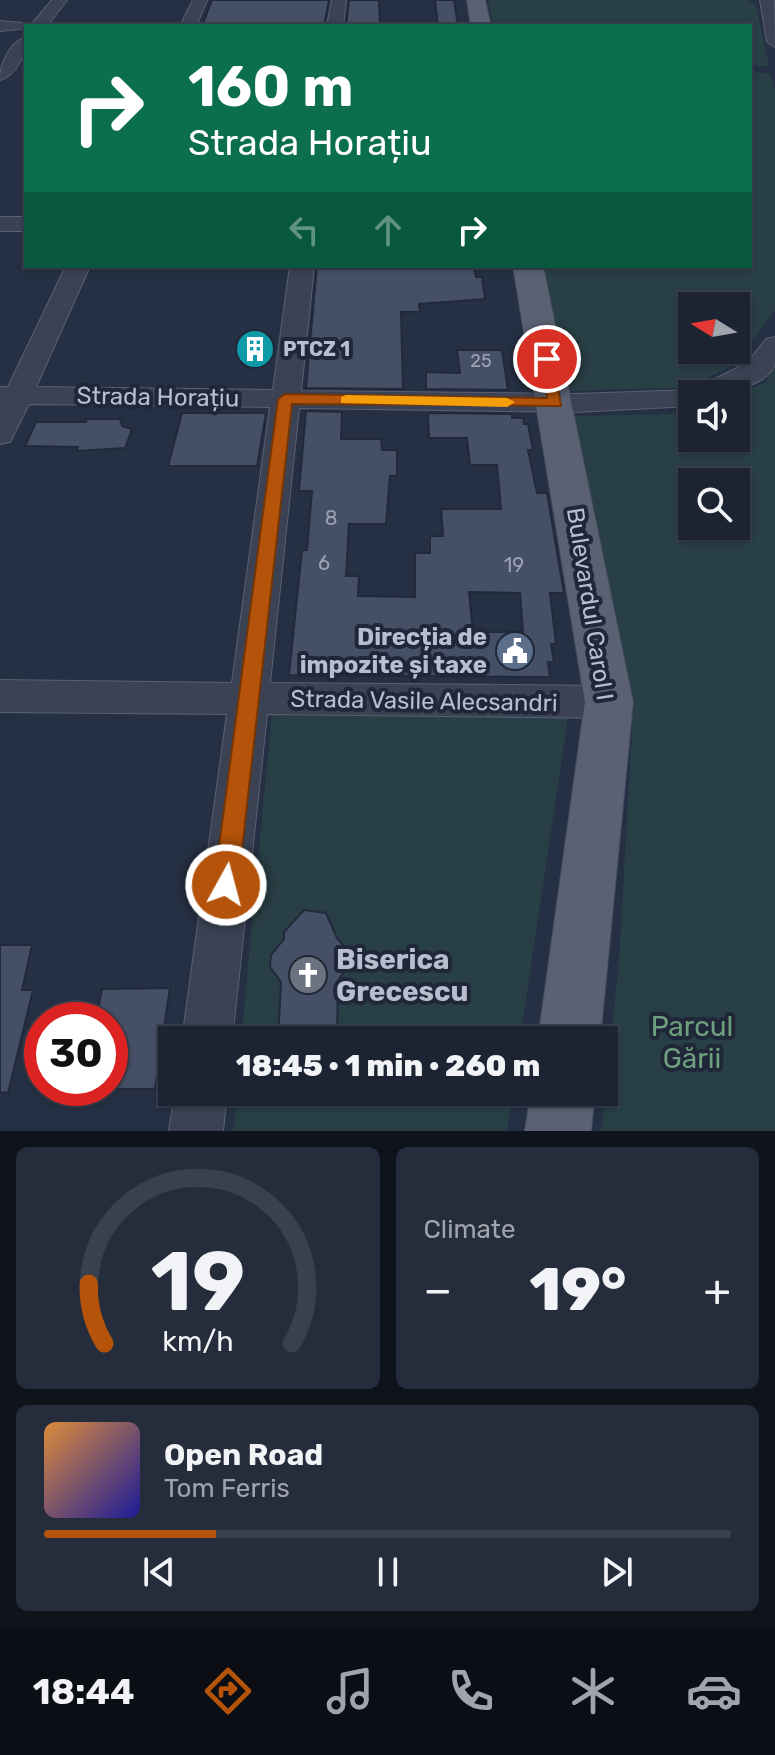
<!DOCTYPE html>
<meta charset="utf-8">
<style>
:root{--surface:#1c2433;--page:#252c3b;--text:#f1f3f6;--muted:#a0a4ac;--line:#3a414e;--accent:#b45309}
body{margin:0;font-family:Rubik,sans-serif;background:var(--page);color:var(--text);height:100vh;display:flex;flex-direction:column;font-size:30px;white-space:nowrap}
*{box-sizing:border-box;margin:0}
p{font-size:26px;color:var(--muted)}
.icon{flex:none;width:44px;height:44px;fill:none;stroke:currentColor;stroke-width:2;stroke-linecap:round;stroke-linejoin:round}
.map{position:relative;height:1131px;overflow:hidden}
.drawer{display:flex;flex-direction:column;gap:16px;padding:16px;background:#0f141c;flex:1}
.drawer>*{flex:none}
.banner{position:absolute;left:24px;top:24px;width:728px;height:244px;border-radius:0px;box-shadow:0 2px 6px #0004,0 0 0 2px var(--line);background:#0b6e4f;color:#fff;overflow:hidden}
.needle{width:52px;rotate:281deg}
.tools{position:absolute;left:678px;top:292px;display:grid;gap:16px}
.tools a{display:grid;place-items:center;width:72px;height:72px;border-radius:0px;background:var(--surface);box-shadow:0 2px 6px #0004,0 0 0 2px var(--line);font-size:40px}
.speed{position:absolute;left:24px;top:1002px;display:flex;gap:16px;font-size:40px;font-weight:700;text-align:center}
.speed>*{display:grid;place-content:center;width:104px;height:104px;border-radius:50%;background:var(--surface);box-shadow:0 2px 6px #0004,0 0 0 2px var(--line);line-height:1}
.speed .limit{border:12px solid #d22;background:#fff;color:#111}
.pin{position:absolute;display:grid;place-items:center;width:68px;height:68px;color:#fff;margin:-34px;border:4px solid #fff;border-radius:50%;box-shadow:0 2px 8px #0007}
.me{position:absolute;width:88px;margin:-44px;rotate:7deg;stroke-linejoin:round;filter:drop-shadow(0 0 6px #0008)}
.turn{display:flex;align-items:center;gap:28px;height:168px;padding:0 32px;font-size:36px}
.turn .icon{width:104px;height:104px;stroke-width:2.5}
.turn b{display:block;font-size:56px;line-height:68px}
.lanes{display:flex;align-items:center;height:76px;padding:0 32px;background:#0003;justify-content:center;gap:40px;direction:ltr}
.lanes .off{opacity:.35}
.big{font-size:60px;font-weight:800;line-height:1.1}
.drawer .tile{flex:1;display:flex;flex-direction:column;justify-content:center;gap:12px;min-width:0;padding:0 28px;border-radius:12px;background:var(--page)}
.drawer .dial{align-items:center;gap:0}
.dial svg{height:208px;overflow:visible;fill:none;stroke:var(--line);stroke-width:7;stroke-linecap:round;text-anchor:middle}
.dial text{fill:var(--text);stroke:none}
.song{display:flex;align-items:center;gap:24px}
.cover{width:96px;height:96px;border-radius:12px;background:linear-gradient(135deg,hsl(30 70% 55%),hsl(240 70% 35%))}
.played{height:8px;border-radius:4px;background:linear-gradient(90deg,var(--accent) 25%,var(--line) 25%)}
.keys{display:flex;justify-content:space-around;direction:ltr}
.heat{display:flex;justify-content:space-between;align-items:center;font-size:44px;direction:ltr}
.drawer .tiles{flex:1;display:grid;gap:16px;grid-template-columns:1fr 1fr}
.tile:last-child{grid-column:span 2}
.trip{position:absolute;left:158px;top:1026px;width:460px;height:80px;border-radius:0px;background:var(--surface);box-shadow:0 2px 6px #0004,0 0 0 2px var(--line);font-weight:800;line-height:80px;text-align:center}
.tab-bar{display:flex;height:128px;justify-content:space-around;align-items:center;background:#0b0e14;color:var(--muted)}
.tab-bar .icon{width:56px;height:56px}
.tab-bar .current{color:var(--accent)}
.tab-bar b{font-size:36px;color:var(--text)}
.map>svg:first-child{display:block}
</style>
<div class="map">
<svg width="775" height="1131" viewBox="0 0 775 1131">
<rect width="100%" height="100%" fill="#263044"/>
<!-- green -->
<g fill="#283f45" fill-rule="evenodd">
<polygon points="488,0 748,0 756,5 769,66 750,66 750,26 494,26"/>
<path d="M750,72L770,73L775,90V310L734,365L705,379L676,388L568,391L543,266H750ZM692,306H736V350H692Z"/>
<path d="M775,368V1131H601L619,962L632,730L622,653L574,416L673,414L692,410V438H736V395L766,382ZM692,482H736V526H692Z"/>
<polygon points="272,713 568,717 520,1040 241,1040"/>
<polygon points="237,1092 513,1092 507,1131 233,1131"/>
</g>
<!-- building -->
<g fill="#454f66" stroke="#21293b" stroke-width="2" fill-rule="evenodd">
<polygon points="212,0 329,0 324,26 202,26"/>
<polygon points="349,0 379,0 380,26 346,26"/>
<polygon points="435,0 454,0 458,26 438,26"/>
<polygon points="317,266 474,268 476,277 482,277 485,299 419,304 420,312 401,312 403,389 306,388"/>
<polygon points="457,350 502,350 508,390 426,389 426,372 460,373"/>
<path d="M306,411L342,412L341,439H381L382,450H397V476H390L386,524H349L346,576H359L358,596L415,597V553H430V536H443L441,509H501L497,465H470L467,438H429L428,413L512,414V418H523L524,424H528L533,450H528L537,493H547L564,593H550L556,644H551L554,662H548L550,677L289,675L302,550H307L312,491H299ZM469,592L520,593L523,632H473Z"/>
<polygon points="182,413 266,413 257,466 168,466"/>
<polygon points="87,419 120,419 122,426 132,429 125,448 76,451 78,447 25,446 36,422 86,422"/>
<polygon points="304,910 326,913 337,938 349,952 349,963 338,981 337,1040 278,1040 281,982 270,967 271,955 284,939 284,932"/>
<polygon points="0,945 32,945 22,990 33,990 8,1093 0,1092"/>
<polygon points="170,988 155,1089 110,1089 110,1020 96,1020 102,989"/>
</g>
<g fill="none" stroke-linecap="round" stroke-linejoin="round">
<!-- minor casing -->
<g stroke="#596071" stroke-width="2">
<g id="minor">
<polygon points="52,0 67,0 47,26 0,31 0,21 32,24"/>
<polygon points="193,0 207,0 196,26 180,26"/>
<polygon points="332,0 346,0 343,26 327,26"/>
<polygon points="760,0 774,0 775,47 767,42"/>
<path d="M26,37C26,53 17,75 0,80C0,64 9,43 26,37Z"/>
<rect x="0" y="217" width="26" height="14"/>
<path d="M66,266H90L36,387L273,390L290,266H314L301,391L575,394L693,390L747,363L766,339L775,337C775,345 775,357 775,364C766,390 714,394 692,394V406L575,412L299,408L270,683L609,686L623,691L628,702L623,713L609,718L267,714L232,1040H182L227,714L0,712V680L232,683L270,407L29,404L10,442L0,444V387H8Z"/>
<polygon points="175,1092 227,1092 223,1131 169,1131"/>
</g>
</g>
<!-- major casing -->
<g stroke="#444b5d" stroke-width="2">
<g id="major">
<polygon points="467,0 485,0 491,26 471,26"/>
<polygon points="513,266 543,266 633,702 600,1040 538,1040 585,702"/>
<polygon points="531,1092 595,1092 591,1131 525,1131"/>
</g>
</g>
<!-- minor -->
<use href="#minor" fill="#3b4254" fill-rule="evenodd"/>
<!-- major -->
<use href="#major" fill="#596173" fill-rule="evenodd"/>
</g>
<!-- route -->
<polygon fill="#b45309" stroke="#753606" stroke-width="2" points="542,356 554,359 561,406 292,404 238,885 235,893 226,896 218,893 214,885 278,399 285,394 547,398"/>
<!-- slow -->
<polygon fill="#f59e0b" points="346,395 507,398 515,402 507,407 341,403 341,397"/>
<!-- icons -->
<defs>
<g id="building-disc" transform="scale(2)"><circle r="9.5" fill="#0f9aa8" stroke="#1f2739"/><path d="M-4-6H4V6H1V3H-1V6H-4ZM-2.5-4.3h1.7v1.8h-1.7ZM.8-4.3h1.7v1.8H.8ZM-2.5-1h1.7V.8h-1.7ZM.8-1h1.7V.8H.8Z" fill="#fff"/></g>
<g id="civic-disc" transform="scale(2)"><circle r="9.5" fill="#5c6f8a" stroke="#1f2739"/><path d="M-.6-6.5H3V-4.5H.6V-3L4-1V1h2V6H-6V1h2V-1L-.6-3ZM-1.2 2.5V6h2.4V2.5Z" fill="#fff"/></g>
<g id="church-disc" transform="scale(2)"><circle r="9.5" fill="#6b7280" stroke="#1f2739"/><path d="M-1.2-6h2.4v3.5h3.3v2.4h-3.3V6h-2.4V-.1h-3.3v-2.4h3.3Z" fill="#fff"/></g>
</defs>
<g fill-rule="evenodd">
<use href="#building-disc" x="255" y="349"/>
<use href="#civic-disc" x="515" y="651"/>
<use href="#church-disc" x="308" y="975"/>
</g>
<g text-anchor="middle" stroke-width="8" stroke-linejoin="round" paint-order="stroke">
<!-- far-number labels -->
<g font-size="18" fill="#9ba2b3">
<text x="481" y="367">25</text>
</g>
<!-- far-poi labels -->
<g font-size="20" font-weight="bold" fill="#b8becd" stroke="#1f2739" text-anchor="start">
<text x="283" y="356">PTCZ 1</text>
</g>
<!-- number labels -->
<g font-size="20" fill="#9ba2b3">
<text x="331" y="525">8</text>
<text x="324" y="570">6</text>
<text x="514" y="572">19</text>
</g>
<!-- street labels -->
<g font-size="24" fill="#b8becd" stroke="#1f2739">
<text transform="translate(158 397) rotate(1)" y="8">Strada Horațiu</text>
<text transform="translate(590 604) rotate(81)" y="8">Bulevardul Carol I</text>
<text transform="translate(424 701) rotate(1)" y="8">Strada Vasile Alecsandri</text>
</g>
<!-- poi labels -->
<g font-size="24" font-weight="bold" fill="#b8becd" stroke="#1f2739" text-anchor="end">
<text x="487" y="645">Direcția de<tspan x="487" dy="28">impozite și taxe</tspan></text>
</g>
<!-- near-poi labels -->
<g font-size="28" font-weight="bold" fill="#b8becd" stroke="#1f2739" text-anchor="start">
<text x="336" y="969">Biserica<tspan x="336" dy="32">Grecescu</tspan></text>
</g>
<!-- near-park labels -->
<g font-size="28" fill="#6e9f7e" stroke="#1f2739">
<text x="692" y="1036">Parcul<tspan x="692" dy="32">Gării</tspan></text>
</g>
</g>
</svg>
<div class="tools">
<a><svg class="needle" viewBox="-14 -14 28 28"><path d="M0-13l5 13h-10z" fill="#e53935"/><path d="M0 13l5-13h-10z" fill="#a0a4ac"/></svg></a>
<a><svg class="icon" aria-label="sound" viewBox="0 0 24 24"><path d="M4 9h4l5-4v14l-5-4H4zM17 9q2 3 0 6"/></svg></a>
<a><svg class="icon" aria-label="search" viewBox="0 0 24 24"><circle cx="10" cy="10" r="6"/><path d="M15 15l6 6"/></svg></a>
</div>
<div class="speed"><div class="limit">30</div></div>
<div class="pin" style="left:547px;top:359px;background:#d93025"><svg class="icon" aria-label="arrive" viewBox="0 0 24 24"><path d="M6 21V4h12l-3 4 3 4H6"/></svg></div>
<svg class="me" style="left:226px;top:885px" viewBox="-20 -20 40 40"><circle r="17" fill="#b45309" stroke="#fff" stroke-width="3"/><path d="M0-11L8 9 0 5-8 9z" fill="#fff"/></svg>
<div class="trip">18:45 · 1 min · 260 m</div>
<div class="banner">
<div class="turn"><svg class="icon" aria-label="right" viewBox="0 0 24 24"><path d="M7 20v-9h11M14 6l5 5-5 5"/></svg><div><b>160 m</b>Strada Horațiu</div></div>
<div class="lanes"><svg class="icon off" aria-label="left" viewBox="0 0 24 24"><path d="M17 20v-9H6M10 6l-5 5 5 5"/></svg><svg class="icon off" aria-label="ahead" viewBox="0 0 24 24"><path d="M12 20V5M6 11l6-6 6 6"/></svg><svg class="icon" aria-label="right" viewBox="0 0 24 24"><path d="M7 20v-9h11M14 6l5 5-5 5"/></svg></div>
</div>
</div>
<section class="drawer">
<div class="tiles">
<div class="tile dial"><svg viewBox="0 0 100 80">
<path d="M14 69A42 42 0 1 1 86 69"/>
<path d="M14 69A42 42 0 0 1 8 46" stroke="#b45309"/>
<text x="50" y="56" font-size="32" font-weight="700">19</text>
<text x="50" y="72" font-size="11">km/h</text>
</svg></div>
<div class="tile"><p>Climate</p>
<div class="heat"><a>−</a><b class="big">19°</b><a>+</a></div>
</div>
<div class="tile">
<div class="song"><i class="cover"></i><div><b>Open Road</b><p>Tom Ferris</p></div></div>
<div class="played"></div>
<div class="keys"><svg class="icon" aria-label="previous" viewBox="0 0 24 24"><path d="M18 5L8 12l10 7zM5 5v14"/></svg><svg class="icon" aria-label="pause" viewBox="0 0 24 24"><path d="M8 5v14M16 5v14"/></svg><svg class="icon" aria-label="next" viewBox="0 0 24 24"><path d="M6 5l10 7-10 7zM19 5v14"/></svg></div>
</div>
</div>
</section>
<nav class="tab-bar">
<b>18:44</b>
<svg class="icon current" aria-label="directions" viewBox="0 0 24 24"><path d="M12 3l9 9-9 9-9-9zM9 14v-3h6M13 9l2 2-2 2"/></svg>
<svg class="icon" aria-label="music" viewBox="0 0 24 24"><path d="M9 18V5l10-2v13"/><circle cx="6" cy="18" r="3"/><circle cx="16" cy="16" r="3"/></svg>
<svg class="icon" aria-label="phone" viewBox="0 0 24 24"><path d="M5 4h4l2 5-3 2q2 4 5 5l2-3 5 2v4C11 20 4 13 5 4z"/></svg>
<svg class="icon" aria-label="climate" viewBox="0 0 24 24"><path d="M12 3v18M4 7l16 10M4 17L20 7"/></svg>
<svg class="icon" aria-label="car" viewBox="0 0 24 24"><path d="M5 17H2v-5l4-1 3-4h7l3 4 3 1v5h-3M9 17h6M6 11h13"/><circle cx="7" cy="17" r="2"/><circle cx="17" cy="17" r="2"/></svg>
</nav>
